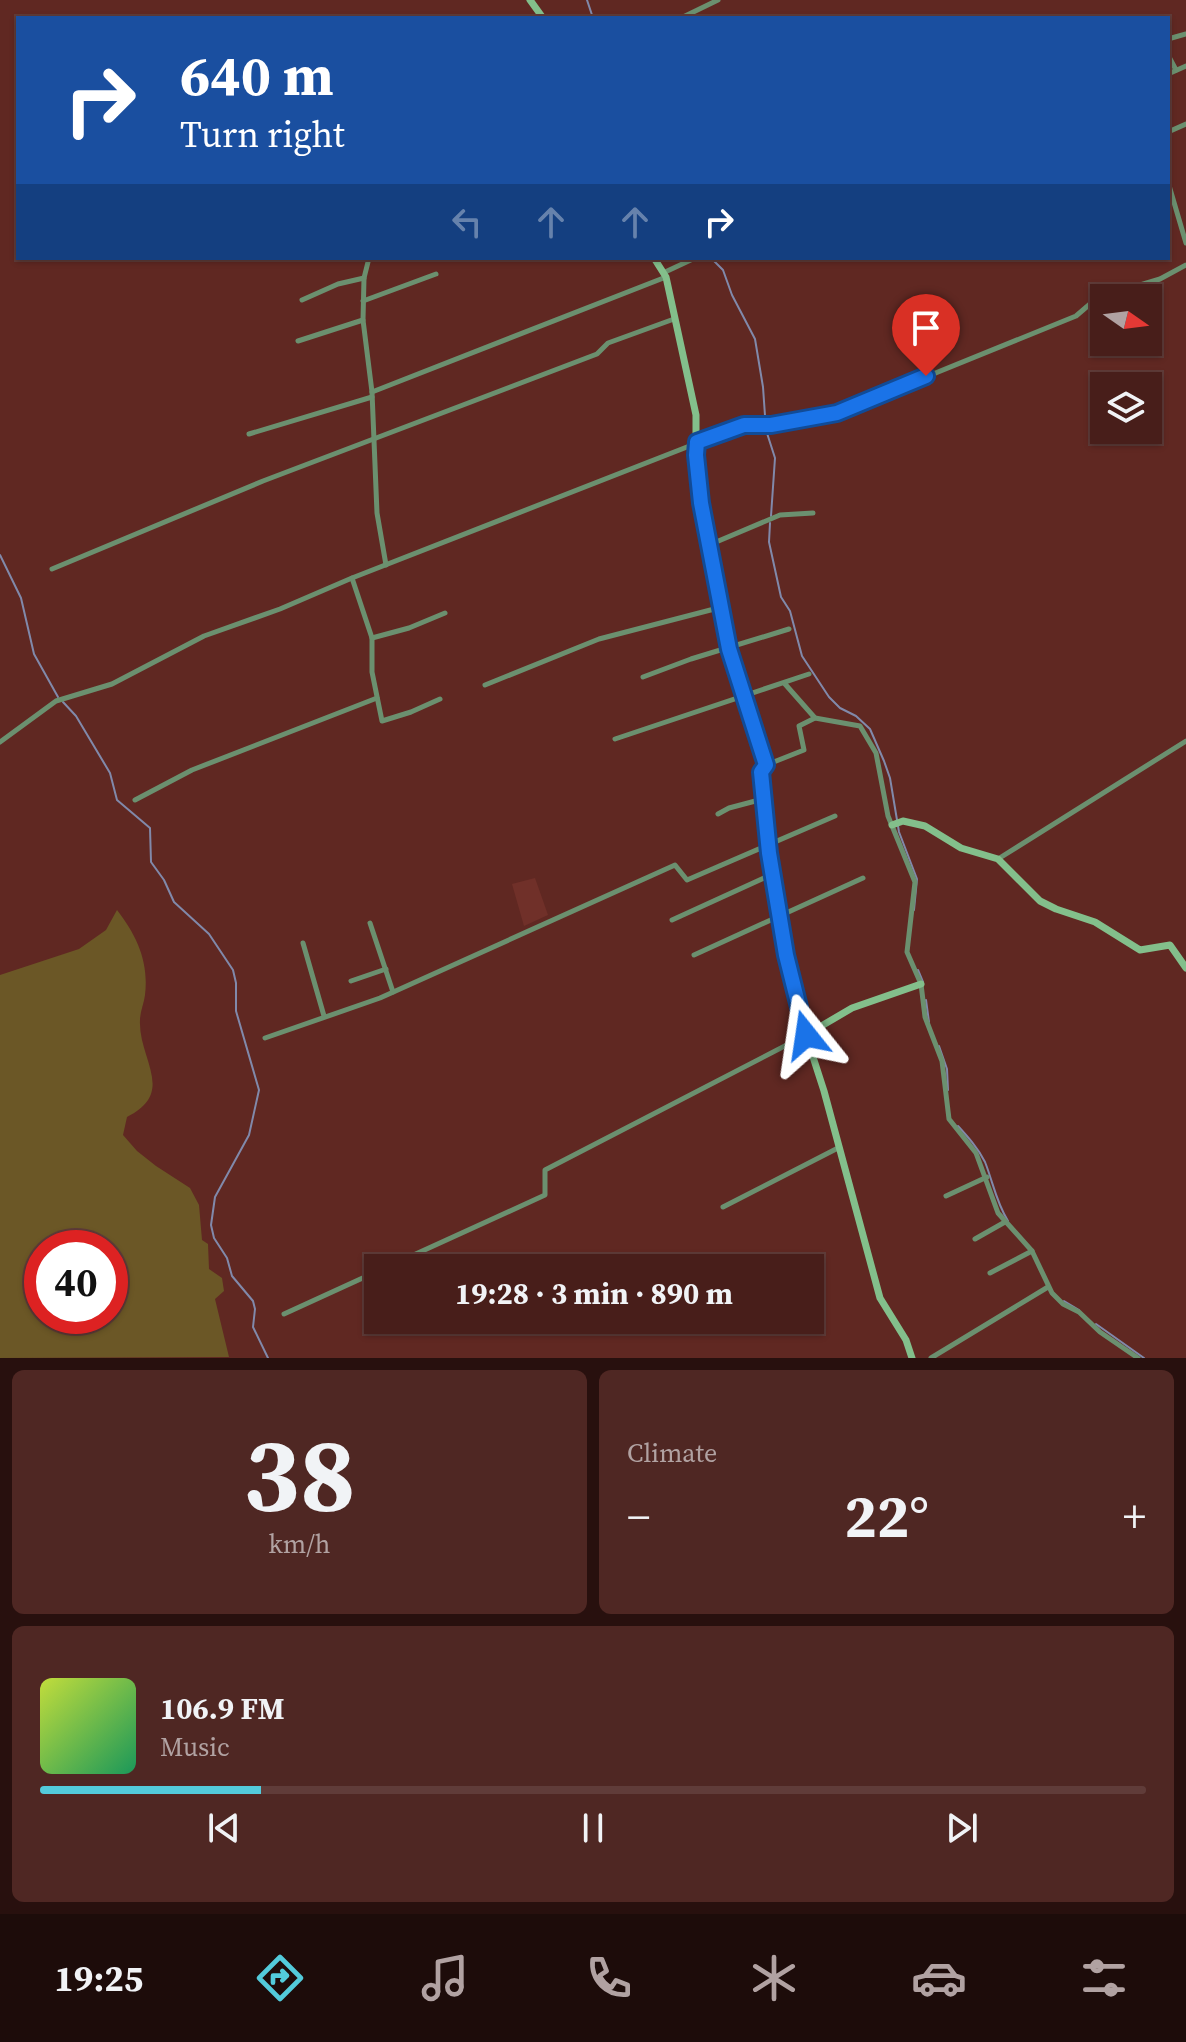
<!DOCTYPE html>
<meta charset="utf-8">
<style>
:root{--surface:#481e1a;--page:#4f2723;--text:#f1f3f6;--muted:#b1a2a2;--line:#603c39;--accent:#53cbdb}
body{margin:0;font-family:"Source Serif 4",serif;background:var(--page);color:var(--text);height:100vh;display:flex;flex-direction:column;font-size:30px;white-space:nowrap}
*{box-sizing:border-box;margin:0}
p{font-size:26px;color:var(--muted)}
.icon{flex:none;width:44px;height:44px;fill:none;stroke:currentColor;stroke-width:2;stroke-linecap:round;stroke-linejoin:round}
.map{position:relative;height:1358px;overflow:hidden}
.side{display:flex;flex-direction:column;gap:12px;padding:12px;background:#28100e;flex:1}
.side>*{flex:none}
.hud{position:absolute;left:16px;top:16px;width:1154px;height:244px;border-radius:0px;box-shadow:0 2px 6px #0004,0 0 0 2px var(--line);background:#1a4fa0;color:#fff;overflow:hidden}
.needle{width:52px;rotate:104deg}
.fabs{position:absolute;left:1090px;top:284px;display:grid;gap:16px}
.fabs a{display:grid;place-items:center;width:72px;height:72px;border-radius:0px;background:var(--surface);box-shadow:0 2px 6px #0004,0 0 0 2px var(--line);font-size:40px}
.speed{position:absolute;left:24px;top:1230px;display:flex;gap:16px;font-size:40px;font-weight:700;text-align:center}
.speed>*{display:grid;place-content:center;width:104px;height:104px;border-radius:50%;background:var(--surface);box-shadow:0 2px 6px #0004,0 0 0 2px var(--line);line-height:1}
.speed .limit{border:12px solid #d22;background:#fff;color:#111}
.pin{position:absolute;display:grid;place-items:center;width:68px;height:68px;color:#fff;margin:-82px -34px;border-radius:50% 50% 50% 0;rotate:-45deg;box-shadow:0 0 8px #0007}
.pin .icon{rotate:45deg}
.me{position:absolute;width:88px;margin:-44px;rotate:345deg;stroke-linejoin:round;filter:drop-shadow(0 0 6px #0008)}
.turn{display:flex;align-items:center;gap:28px;height:168px;padding:0 32px;font-size:36px}
.turn .icon{width:104px;height:104px;stroke-width:2.5}
.turn b{display:block;font-size:56px;line-height:68px}
.lanes{display:flex;align-items:center;height:76px;padding:0 32px;background:#0003;justify-content:center;gap:40px;direction:ltr}
.lanes .off{opacity:.35}
.big{font-size:60px;font-weight:700;line-height:1.1}
.side .card{flex:1;display:flex;flex-direction:column;justify-content:center;gap:12px;min-width:0;padding:0 28px;border-radius:12px;background:var(--page)}
.side .dial{align-items:center;gap:0}
.dial b{font-size:104px;line-height:1}
.song{display:flex;align-items:center;gap:24px}
.cover{width:96px;height:96px;border-radius:12px;background:linear-gradient(135deg,hsl(70 70% 55%),hsl(150 70% 35%))}
.played{height:8px;border-radius:4px;background:linear-gradient(90deg,var(--accent) 20%,var(--line) 20%)}
.keys{display:flex;justify-content:space-around;direction:ltr}
.heat{display:flex;justify-content:space-between;align-items:center;font-size:44px;direction:ltr}
.side .tiles{flex:1;display:grid;gap:12px;grid-template-columns:1fr 1fr}
.card:last-child{grid-column:span 2}
.trip{position:absolute;left:364px;top:1254px;width:460px;height:80px;border-radius:0px;background:var(--surface);box-shadow:0 2px 6px #0004,0 0 0 2px var(--line);font-weight:700;line-height:80px;text-align:center}
.tab-bar{display:flex;height:128px;justify-content:space-around;align-items:center;background:#1d0c0a;color:var(--muted)}
.tab-bar .icon{width:56px;height:56px}
.tab-bar .on{color:var(--accent)}
.tab-bar b{font-size:36px;color:var(--text)}
.map>svg:first-child{display:block}
</style>
<div class="map">
<svg width="1186" height="1358" viewBox="0 0 1186 1358">
<rect width="100%" height="100%" fill="#602822"/>
<!-- built -->
<polygon fill="#703029" points="535,878 548,915 524,926 512,884"/>
<!-- green -->
<path fill="#6b5726" fill-rule="evenodd" d="M117,910C137,936 149,962 145,995C144,1003 140,1012 140,1020C138,1059 177,1092 127,1117L123,1135L137,1151L156,1166L190,1188L199,1205L202,1240L208,1244L209,1269L222,1278L224,1291L215,1299L229,1357L0,1358V975L79,949L106,930ZM42,1248H110V1316H42Z"/>
<g fill="none" stroke-linecap="round" stroke-linejoin="round">
<!-- stream -->
<g stroke="#8189aa" stroke-width="2">
<polyline points="587,0 593,18"/>
<polyline points="711,258 723,270 732,295 755,339 763,387 766,430 775,458 771,516"/>
<polyline points="770,523 769,542 781,597 790,611 802,656 829,697 840,708 856,716 870,729 884,761 890,778 899,832 917,879 914,910"/>
<polyline points="0,555 21,598 34,654 58,697"/>
<polyline points="63,702 76,716 110,773 117,800 150,828 151,862 164,880 174,902 209,934 233,970 236,983 236,1011 259,1090 249,1135 215,1197 211,1225 214,1238 227,1258 232,1276 253,1301 255,1309 253,1327 268,1358"/>
<polyline points="918,970 923,982"/>
<polyline points="926,1000 929,1022"/>
<polyline points="939,1046 947,1069 948,1090"/>
<path d="M958,1126C968,1137 978,1148 985,1162C993,1182 996,1202 1008,1221"/>
<polyline points="1064,1301 1079,1310"/>
<polyline points="1096,1324 1144,1358"/>
</g>
<!-- street -->
<g stroke="#6b906f" stroke-width="5">
<polyline points="681,18 718,0"/>
<polyline points="1168,39 1186,34"/>
<polyline points="1168,55 1176,70"/>
<polyline points="1168,74 1186,66"/>
<polyline points="1168,132 1186,124"/>
<polyline points="1168,182 1186,243"/>
<polyline points="369,258 364,278 363,320 372,392 377,513 386,565"/>
<polyline points="663,273 695,258"/>
<polyline points="302,300 338,284 364,278"/>
<polyline points="363,301 436,274"/>
<polyline points="298,341 363,320"/>
<polyline points="372,392 666,277"/>
<polyline points="249,434 372,397"/>
<polyline points="709,545 780,515 813,513"/>
<polyline points="52,569 263,481 597,354 608,343 674,319"/>
<polyline points="352,578 372,638 372,672 382,721 411,712 440,699"/>
<polyline points="372,638 409,628 445,613"/>
<polyline points="643,677 691,659 789,629"/>
<polyline points="785,684 815,718 860,726 876,753 888,816 915,882 907,952 921,984 925,1017 942,1061 949,1119 976,1153 998,1213 1032,1251 1052,1293 1063,1304 1079,1312 1100,1332 1138,1358"/>
<polyline points="485,685 599,639 722,607"/>
<polyline points="615,739 809,674"/>
<polyline points="0,742 56,701 112,684 204,636 280,609 352,578 733,429 744,425 771,425 837,413 1076,316 1097,298 1160,279 1186,265"/>
<polyline points="766,765 804,750 799,726 815,718"/>
<polyline points="135,800 192,770 377,698"/>
<polyline points="718,814 729,808 763,799"/>
<polyline points="998,859 1186,741"/>
<polyline points="672,920 773,874"/>
<polyline points="370,923 393,992"/>
<polyline points="303,943 324,1016"/>
<polyline points="694,955 863,878"/>
<polyline points="351,981 386,969"/>
<polyline points="265,1038 380,998 675,865 687,880 835,816"/>
<polyline points="946,1196 987,1177"/>
<polyline points="723,1207 838,1148"/>
<polyline points="975,1239 1005,1222"/>
<polyline points="385,1268 545,1195 545,1170 806,1035"/>
<polyline points="990,1273 1032,1251"/>
<polyline points="284,1314 378,1271"/>
<polyline points="931,1358 1048,1287"/>
</g>
<!-- secondary -->
<g stroke="#83bf8b" stroke-width="7">
<polyline points="530,0 543,18"/>
<polyline points="654,258 666,277 696,415 696,455 701,503 729,649 766,765 761,772 769,853 786,955 804,1029 824,1091 880,1298 906,1340 912,1358"/>
<polyline points="892,825 903,821 925,826 961,848 998,859 1040,901 1056,909 1095,922 1140,950 1170,945 1186,968"/>
<polyline points="806,1035 852,1008 921,984"/>
</g>
</g>
<g fill="none" stroke-linecap="round" stroke-linejoin="round">
<!-- route casing -->
<g stroke="#114b97" stroke-width="20">
<polyline id="route" points="806,1035 786,955 769,853 761,772 766,765 729,649 701,503 696,455 697,442 744,425 771,425 837,413 926,376"/>
</g>
<!-- route -->
<use href="#route" stroke="#1a73e8" stroke-width="14"/>
</g>
</svg>
<div class="fabs">
<a><svg class="needle" viewBox="-14 -14 28 28"><path d="M0-13l5 13h-10z" fill="#e53935"/><path d="M0 13l5-13h-10z" fill="#b1a2a2"/></svg></a>
<a><svg class="icon" aria-label="layers" viewBox="0 0 24 24"><path d="M12 4l9 5-9 5-9-5zM3 14l9 5 9-5"/></svg></a>
</div>
<div class="speed"><div class="limit">40</div></div>
<div class="pin" style="left:926px;top:376px;background:#d93025"><svg class="icon" aria-label="arrive" viewBox="0 0 24 24"><path d="M6 21V4h12l-3 4 3 4H6"/></svg></div>
<svg class="me" style="left:806px;top:1035px" viewBox="-20 -20 40 40"><path d="M0-17L14 15 0 8-14 15z" fill="#1a73e8" stroke="#fff" stroke-width="4"/></svg>
<div class="trip">19:28 · 3 min · 890 m</div>
<div class="hud">
<div class="turn"><svg class="icon" aria-label="right" viewBox="0 0 24 24"><path d="M7 20v-9h11M14 6l5 5-5 5"/></svg><div><b>640 m</b>Turn right</div></div>
<div class="lanes"><svg class="icon off" aria-label="left" viewBox="0 0 24 24"><path d="M17 20v-9H6M10 6l-5 5 5 5"/></svg><svg class="icon off" aria-label="ahead" viewBox="0 0 24 24"><path d="M12 20V5M6 11l6-6 6 6"/></svg><svg class="icon off" aria-label="ahead" viewBox="0 0 24 24"><path d="M12 20V5M6 11l6-6 6 6"/></svg><svg class="icon" aria-label="right" viewBox="0 0 24 24"><path d="M7 20v-9h11M14 6l5 5-5 5"/></svg></div>
</div>
</div>
<section class="side">
<div class="tiles">
<div class="card dial"><b>38</b><p>km/h</p></div>
<div class="card"><p>Climate</p>
<div class="heat"><a>−</a><b class="big">22°</b><a>+</a></div>
</div>
<div class="card">
<div class="song"><i class="cover"></i><div><b>106.9 FM</b><p>Music</p></div></div>
<div class="played"></div>
<div class="keys"><svg class="icon" aria-label="previous" viewBox="0 0 24 24"><path d="M18 5L8 12l10 7zM5 5v14"/></svg><svg class="icon" aria-label="pause" viewBox="0 0 24 24"><path d="M8 5v14M16 5v14"/></svg><svg class="icon" aria-label="next" viewBox="0 0 24 24"><path d="M6 5l10 7-10 7zM19 5v14"/></svg></div>
</div>
</div>
</section>
<nav class="tab-bar">
<b>19:25</b>
<svg class="icon on" aria-label="directions" viewBox="0 0 24 24"><path d="M12 3l9 9-9 9-9-9zM9 14v-3h6M13 9l2 2-2 2"/></svg>
<svg class="icon" aria-label="music" viewBox="0 0 24 24"><path d="M9 18V5l10-2v13"/><circle cx="6" cy="18" r="3"/><circle cx="16" cy="16" r="3"/></svg>
<svg class="icon" aria-label="phone" viewBox="0 0 24 24"><path d="M5 4h4l2 5-3 2q2 4 5 5l2-3 5 2v4C11 20 4 13 5 4z"/></svg>
<svg class="icon" aria-label="climate" viewBox="0 0 24 24"><path d="M12 3v18M4 7l16 10M4 17L20 7"/></svg>
<svg class="icon" aria-label="car" viewBox="0 0 24 24"><path d="M5 17H2v-5l4-1 3-4h7l3 4 3 1v5h-3M9 17h6M6 11h13"/><circle cx="7" cy="17" r="2"/><circle cx="17" cy="17" r="2"/></svg>
<svg class="icon" aria-label="filters" viewBox="0 0 24 24"><path d="M4 7h16M4 17h16"/><circle cx="9" cy="7" r="2"/><circle cx="15" cy="17" r="2"/></svg>
</nav>
